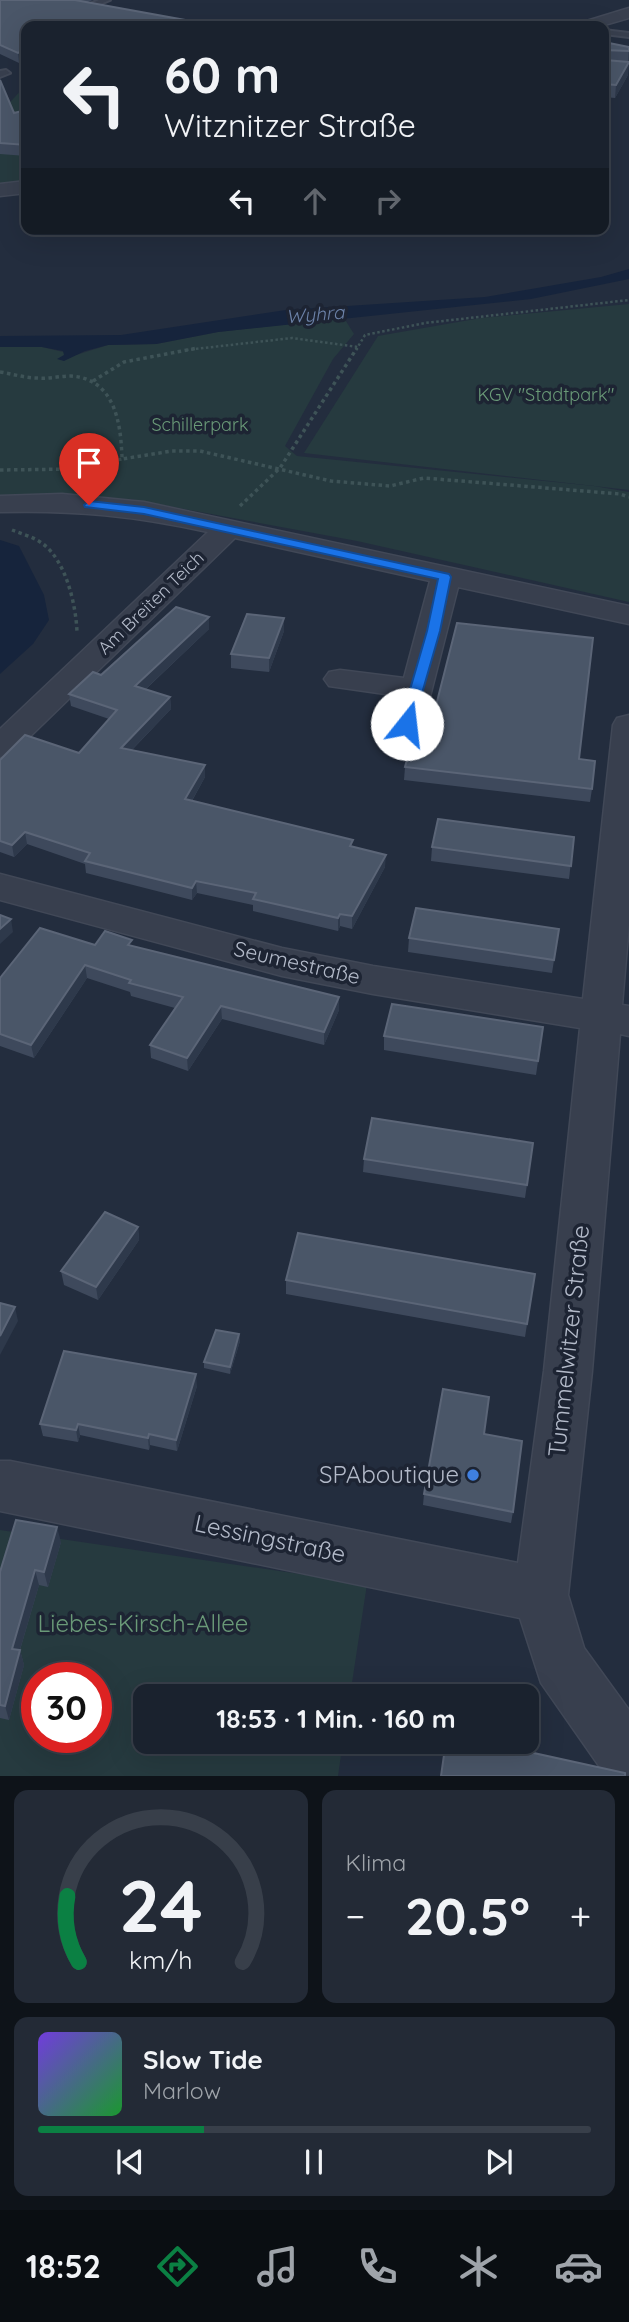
<!DOCTYPE html>
<html lang="de">
<meta charset="utf-8">
<style>
:root{--surface:#1a222e;--page:#232a36;--text:#f1f3f6;--muted:#9fa4aa;--line:#383f4a;--accent:#0b8043}
body{margin:0;font-family:Quicksand,sans-serif;background:var(--page);color:var(--text);height:100vh;display:flex;flex-direction:column;font-size:26px;white-space:nowrap}
*{box-sizing:border-box;margin:0}
p{font-size:23px;color:var(--muted)}
.icon{flex:none;width:38px;height:38px;fill:none;stroke:currentColor;stroke-width:2;stroke-linecap:round;stroke-linejoin:round}
.map{position:relative;height:1776px;overflow:hidden}
.panel{display:flex;flex-direction:column;gap:14px;padding:14px;background:#0e1319;flex:1}
.panel>*{flex:none}
.hud{position:absolute;left:21px;top:21px;width:588px;height:214px;border-radius:14px;box-shadow:0 7px 28px #0002,0 0 0 2px var(--line);background:#1a222e;color:var(--text);overflow:hidden}
.speed{position:absolute;left:21px;top:1662px;display:flex;gap:14px;font-size:35px;font-weight:700;text-align:center}
.speed>*{display:grid;place-content:center;width:91px;height:91px;border-radius:50%;background:var(--surface);box-shadow:0 7px 28px #0002,0 0 0 2px var(--line);line-height:1}
.speed .limit{border:10px solid #d22;background:#fff;color:#111}
.pin{position:absolute;display:grid;place-items:center;width:60px;height:60px;color:#fff;margin:-72px -30px;border-radius:50% 50% 50% 0;rotate:-45deg;box-shadow:0 0 7px #0007}
.pin .icon{rotate:45deg}
.me{position:absolute;width:77px;margin:-38px;rotate:16deg;stroke-linejoin:round;filter:drop-shadow(0 0 5px #0008)}
.turn{display:flex;align-items:center;gap:24px;height:147px;padding:0 28px;font-size:32px}
.turn .icon{width:91px;height:91px;stroke-width:2.5}
.turn b{display:block;font-size:49px;line-height:60px}
.lanes{display:flex;align-items:center;height:66px;padding:0 28px;background:#0003;justify-content:center;gap:35px;direction:ltr}
.lanes .off{opacity:.35}
.big{font-size:52px;font-weight:700;line-height:1.1}
.panel .tile{flex:1;display:flex;flex-direction:column;justify-content:center;gap:10px;min-width:0;padding:0 24px;border-radius:14px;background:var(--page)}
.panel .dial{align-items:center;gap:0}
.dial svg{height:182px;overflow:visible;fill:none;stroke:var(--line);stroke-width:7;stroke-linecap:round;text-anchor:middle}
.dial text{fill:var(--text);stroke:none}
.song{display:flex;align-items:center;gap:21px}
.cover{width:84px;height:84px;border-radius:10px;background:linear-gradient(135deg,hsl(260 70% 55%),hsl(130 70% 35%))}
.played{height:7px;border-radius:4px;background:linear-gradient(90deg,var(--accent) 30%,var(--line) 30%)}
.keys{display:flex;justify-content:space-around;direction:ltr}
.heat{display:flex;justify-content:space-between;align-items:center;font-size:38px;direction:ltr}
.panel .tiles{flex:1;display:grid;gap:14px;grid-template-columns:1fr 1fr}
.tile:last-child{grid-column:span 2}
.trip{position:absolute;left:133px;top:1684px;width:406px;height:70px;border-radius:14px;background:var(--surface);box-shadow:0 7px 28px #0002,0 0 0 2px var(--line);font-weight:700;line-height:70px;text-align:center}
.menu{display:flex;height:112px;justify-content:space-around;align-items:center;background:#0a0e12;color:var(--muted)}
.menu .icon{width:49px;height:49px}
.menu .on{color:var(--accent)}
.menu b{font-size:32px;color:var(--text)}
.map>svg:first-child{display:block}
</style>
<div class="map">
<svg width="629" height="1776" viewBox="0 0 629 1776">
<rect width="100%" height="100%" fill="#232d3e"/>
<!-- green -->
<g fill="#263a3f" fill-rule="evenodd">
<polygon points="26,85 26,172 17,184 0,185 0,113"/>
<polygon points="629,304 629,490 304,453 378,336 481,318"/>
<polygon points="344,318 354,334 333,359 285,446 297,456 594,486 629,492 629,602 357,541 130,499 0,497 0,347 42,347 76,355 108,345 156,344 218,332"/>
<path d="M0,1530L367,1584L350,1696H145V1741H343L338,1776H0ZM37,1678H96V1738H37Z"/>
</g>
<!-- water -->
<g fill="#16243c">
<polygon points="629,269 629,279 531,299 218,332 156,344 108,345 85,351 64,361 57,359 64,355 63,351 42,347 0,347 0,336 121,335 286,310 485,297 601,277"/>
<polygon points="0,540 19,546 44,595 49,620 33,644 0,674"/>
</g>
<g fill="none" stroke-linecap="round" stroke-linejoin="round">
<!-- service casing -->
<g stroke="#414857" stroke-width="4">
<g id="service">
<polygon points="34,0 85,6 99,0 110,0 86,10"/>
<polygon points="604,30 629,33 629,37 604,34"/>
<polygon points="0,71 6,70 10,73 0,77"/>
</g>
</g>
<!-- minor casing -->
<g stroke="#414857" stroke-width="3">
<g id="minor">
<polygon points="629,8 629,18 601,26 577,26 580,23"/>
<polygon points="26,181 26,193 0,196 0,184"/>
<path d="M62,494L144,502L629,606V624L458,587L423,724L419,731L407,734L395,731L391,724L399,696L329,686L324,679L329,672L340,670L404,678L430,581L235,538L12,754L0,757V729L208,532C135,516 75,510 0,512V496Z"/>
<polygon points="629,715 629,924 622,1005 629,1006 629,1036 620,1034 592,1371 568,1595 584,1648 629,1710 629,1776 606,1776 541,1683 520,1618 0,1511 0,1461 10,1461 518,1563 544,1371 580,1028 373,994 282,976 0,900 0,874 282,948 373,966 583,999 613,725 617,718"/>
</g>
</g>
<!-- path-far1 -->
<g stroke="#3e5357" stroke-width="2.5" stroke-dasharray="2.5 2.5" stroke-linecap="butt">
<polyline points="186,350 292,338 358,347"/>
<polyline points="356,350 365,335 425,323 629,300"/>
</g>
<!-- path -->
<g stroke="#3e5357" stroke-width="3.5" stroke-dasharray="3.5 3.5" stroke-linecap="butt">
<path d="M0,372C13,374 25,378 38,378C49,379 60,376 71,376C115,379 121,423 122,459L172,451H200L331,481L390,486L424,478L620,494L629,497"/>
<polyline points="93,381 124,362 198,348"/>
<polyline points="0,470 78,469 122,459"/>
<polyline points="240,506 280,468 357,348"/>
<path d="M12,530C22,534 34,537 43,544C66,561 76,605 77,632"/>
</g>
<!-- service -->
<use href="#service" fill="#383f4e" fill-rule="evenodd"/>
<!-- minor -->
<use href="#minor" fill="#383f4e" fill-rule="evenodd"/>
</g>
<!-- wall -->
<g fill="#3e495c">
<polygon points="0,0 93,0 26,26 19,63 0,54"/>
<polygon points="604,42 629,47 628,75 615,98 604,97"/>
<polygon points="0,80 14,113 26,110 26,156 0,154"/>
<polygon points="209,617 209,629 146,689 170,697 171,709 132,750 205,777 192,801 353,846 385,867 352,929 340,926 338,931 253,911 253,905 197,893 192,900 86,873 85,864 27,844 14,857 0,852 0,760 79,753 109,719 71,706 69,694 101,675"/>
<polygon points="284,618 284,631 269,672 231,668 231,654"/>
<polygon points="579,759 592,789 590,802 404,780 405,767"/>
<polygon points="574,837 569,879 431,861 432,847"/>
<polygon points="559,929 552,973 408,952 409,938"/>
<polygon points="95,945 133,947 339,1010 324,1045 222,1019 188,1071 151,1058 150,1045 175,1008 131,996 130,992 87,978 34,1058 0,1046 0,978"/>
<polygon points="543,1027 536,1075 384,1050 384,1036"/>
<polygon points="533,1143 525,1198 363,1172 364,1159"/>
<polygon points="138,1227 139,1240 98,1300 64,1285 61,1271"/>
<polygon points="535,1274 525,1337 286,1294 286,1280"/>
<polygon points="239,1334 240,1341 230,1374 204,1368 204,1362"/>
<polygon points="197,1386 177,1451 150,1445 149,1450 80,1435 78,1442 43,1436 40,1424"/>
<polygon points="484,1434 513,1512 511,1523 423,1505 424,1494"/>
<polygon points="61,1542 48,1587 39,1585 20,1650 24,1665 9,1720 0,1718 0,1572"/>
</g>
<!-- shaded-wall -->
<g fill="#2e394b">
<polygon points="196,22 197,26 187,26"/>
<polygon points="26,49 26,60 19,63 18,53"/>
<polygon points="629,63 628,75 615,98 616,85"/>
<polygon points="209,617 209,629 136,698 135,686"/>
<polygon points="284,618 284,631 269,672 269,658"/>
<polygon points="170,697 171,709 122,760 121,748"/>
<polygon points="205,765 205,777 186,811 185,799"/>
<polygon points="25,832 27,844 14,857 12,845"/>
<polygon points="386,855 385,867 352,929 352,916"/>
<polygon points="196,881 197,893 192,900 192,888"/>
<polygon points="340,914 340,926 338,931 338,918"/>
<polygon points="11,919 13,932 0,944 0,929"/>
<polygon points="85,965 87,978 34,1058 31,1045"/>
<polygon points="339,997 339,1010 324,1045 324,1032"/>
<polygon points="221,1006 222,1019 188,1071 187,1058"/>
<polygon points="138,1227 139,1240 98,1300 96,1287"/>
<polygon points="15,1307 18,1321 0,1355 0,1336"/>
<polygon points="239,1334 240,1341 230,1374 230,1367"/>
<polygon points="196,1374 197,1386 177,1451 176,1440"/>
<polygon points="78,1424 80,1435 78,1442 76,1430"/>
<polygon points="149,1434 150,1445 149,1450 148,1438"/>
<polygon points="57,1527 61,1542 48,1587 44,1572"/>
<polygon points="35,1570 39,1585 16,1663 12,1649"/>
<polygon points="20,1650 24,1665 9,1720 5,1706"/>
</g>
<!-- building -->
<g fill="#4a5668" stroke="#5b6577" stroke-width="2">
<polygon points="0,0 75,0 196,22 187,26 26,26 26,49 18,53 0,45"/>
<polygon points="604,42 629,47 629,51 604,50"/>
<polygon points="604,51 605,60 629,62 616,85 604,84"/>
<polygon points="0,80 14,113 26,110 26,145 0,143"/>
<polygon points="176,607 209,617 135,686 170,697 121,748 205,765 185,799 353,840 350,846 386,855 352,916 340,914 338,918 253,899 256,893 196,881 192,888 85,861 90,853 25,832 12,845 0,841 0,760 25,735 79,753 117,710 69,694 93,672 101,675"/>
<polygon points="247,614 284,618 269,658 231,654"/>
<polygon points="457,623 593,638 579,759 595,761 592,789 405,767 412,740 427,741"/>
<polygon points="438,819 574,837 571,866 432,847"/>
<polygon points="416,908 559,929 554,960 409,938"/>
<polygon points="0,915 11,919 0,929"/>
<polygon points="40,928 95,945 105,931 132,940 128,945 339,997 324,1032 221,1006 187,1058 150,1045 183,997 129,983 131,980 85,965 31,1045 0,1034 0,978"/>
<polygon points="392,1004 543,1027 538,1061 384,1036"/>
<polygon points="372,1118 533,1143 527,1185 364,1159"/>
<polygon points="105,1212 138,1227 96,1287 61,1271"/>
<polygon points="298,1233 535,1274 527,1324 286,1280"/>
<polygon points="0,1303 15,1307 0,1336"/>
<polygon points="216,1330 239,1334 230,1367 204,1362"/>
<polygon points="64,1351 196,1374 176,1440 149,1434 148,1438 78,1424 76,1430 40,1424"/>
<polygon points="443,1389 489,1397 484,1434 522,1441 513,1512 424,1494"/>
<polygon points="16,1520 57,1527 44,1572 35,1570 12,1649 20,1650 5,1706 0,1705 0,1572"/>
<polygon points="446,1741 479,1741 625,1773 625,1776 441,1776"/>
</g>
<!-- route -->
<polygon fill="#1a73e8" stroke="#114b97" stroke-width="2" points="89,501 144,507 449,574 451,577 440,631 412,728 402,728 400,724 427,631 438,579 144,514 85,507 84,505"/>
<!-- markers -->
<circle fill="#3f7fe0" stroke="#1d2433" stroke-width="2.5" cx="473" cy="1475" r="7"/>
<g text-anchor="middle" stroke-width="7" stroke-linejoin="round" paint-order="stroke">
<!-- far-park labels -->
<g font-size="18" fill="#6a9a78" stroke="#1d2433">
<text x="546" y="401">KGV "Stadtpark"</text>
<text x="200" y="431">Schillerpark</text>
</g>
<!-- far-street labels -->
<g font-size="18" fill="#b3bac9" stroke="#1d2433">
<text transform="translate(151 603) rotate(-44)" y="6">Am Breiten Teich</text>
</g>
<!-- far-water labels -->
<g font-size="19" font-style="italic" fill="#6c82a8" stroke="#1d2433">
<text transform="translate(315 314) rotate(-5)" y="7">Wyhra</text>
</g>
<!-- street labels -->
<g font-size="21" fill="#b3bac9" stroke="#1d2433">
<text transform="translate(297 963) rotate(13)" y="7">Seumestraße</text>
</g>
<!-- near-street labels -->
<g font-size="24" fill="#b3bac9" stroke="#1d2433">
<text transform="translate(569 1341) rotate(-84)" y="8">Tummelwitzer Straße</text>
<text transform="translate(270 1539) rotate(12)" y="8">Lessingstraße</text>
</g>
<!-- near-poi labels -->
<g font-size="24" fill="#b3bac9" stroke="#1d2433" text-anchor="end">
<text x="459" y="1483">SPAboutique</text>
</g>
<!-- near-park labels -->
<g font-size="24" fill="#6a9a78" stroke="#1d2433">
<text x="143" y="1632">Liebes-Kirsch-Allee</text>
</g>
</g>
</svg>
<div class="speed"><div class="limit">30</div></div>
<div class="pin" style="left:89px;top:505px;background:#d93025"><svg class="icon" aria-label="arrive" viewBox="0 0 24 24"><path d="M6 21V4h12l-3 4 3 4H6"/></svg></div>
<svg class="me" style="left:407px;top:724px" viewBox="-20 -20 40 40"><circle r="19" fill="#fff"/><path d="M0-13L10 11 0 6-10 11z" fill="#1a73e8"/></svg>
<div class="trip">18:53 · 1 Min. · 160 m</div>
<div class="hud">
<div class="turn"><svg class="icon" aria-label="left" viewBox="0 0 24 24"><path d="M17 20v-9H6M10 6l-5 5 5 5"/></svg><div><b>60 m</b>Witznitzer Straße</div></div>
<div class="lanes"><svg class="icon" aria-label="left" viewBox="0 0 24 24"><path d="M17 20v-9H6M10 6l-5 5 5 5"/></svg><svg class="icon off" aria-label="ahead" viewBox="0 0 24 24"><path d="M12 20V5M6 11l6-6 6 6"/></svg><svg class="icon off" aria-label="right" viewBox="0 0 24 24"><path d="M7 20v-9h11M14 6l5 5-5 5"/></svg></div>
</div>
</div>
<section class="panel">
<div class="tiles">
<div class="tile dial"><svg viewBox="0 0 100 80">
<path d="M14 69A42 42 0 1 1 86 69"/>
<path d="M14 69A42 42 0 0 1 9 40" stroke="#0b8043"/>
<text x="50" y="56" font-size="32" font-weight="700">24</text>
<text x="50" y="72" font-size="11">km/h</text>
</svg></div>
<div class="tile"><p>Klima</p>
<div class="heat"><a>−</a><b class="big">20.5°</b><a>+</a></div>
</div>
<div class="tile">
<div class="song"><i class="cover"></i><div><b>Slow Tide</b><p>Marlow</p></div></div>
<div class="played"></div>
<div class="keys"><svg class="icon" aria-label="previous" viewBox="0 0 24 24"><path d="M18 5L8 12l10 7zM5 5v14"/></svg><svg class="icon" aria-label="pause" viewBox="0 0 24 24"><path d="M8 5v14M16 5v14"/></svg><svg class="icon" aria-label="next" viewBox="0 0 24 24"><path d="M6 5l10 7-10 7zM19 5v14"/></svg></div>
</div>
</div>
</section>
<nav class="menu">
<b>18:52</b>
<svg class="icon on" aria-label="directions" viewBox="0 0 24 24"><path d="M12 3l9 9-9 9-9-9zM9 14v-3h6M13 9l2 2-2 2"/></svg>
<svg class="icon" aria-label="music" viewBox="0 0 24 24"><path d="M9 18V5l10-2v13"/><circle cx="6" cy="18" r="3"/><circle cx="16" cy="16" r="3"/></svg>
<svg class="icon" aria-label="phone" viewBox="0 0 24 24"><path d="M5 4h4l2 5-3 2q2 4 5 5l2-3 5 2v4C11 20 4 13 5 4z"/></svg>
<svg class="icon" aria-label="climate" viewBox="0 0 24 24"><path d="M12 3v18M4 7l16 10M4 17L20 7"/></svg>
<svg class="icon" aria-label="car" viewBox="0 0 24 24"><path d="M5 17H2v-5l4-1 3-4h7l3 4 3 1v5h-3M9 17h6M6 11h13"/><circle cx="7" cy="17" r="2"/><circle cx="17" cy="17" r="2"/></svg>
</nav>
